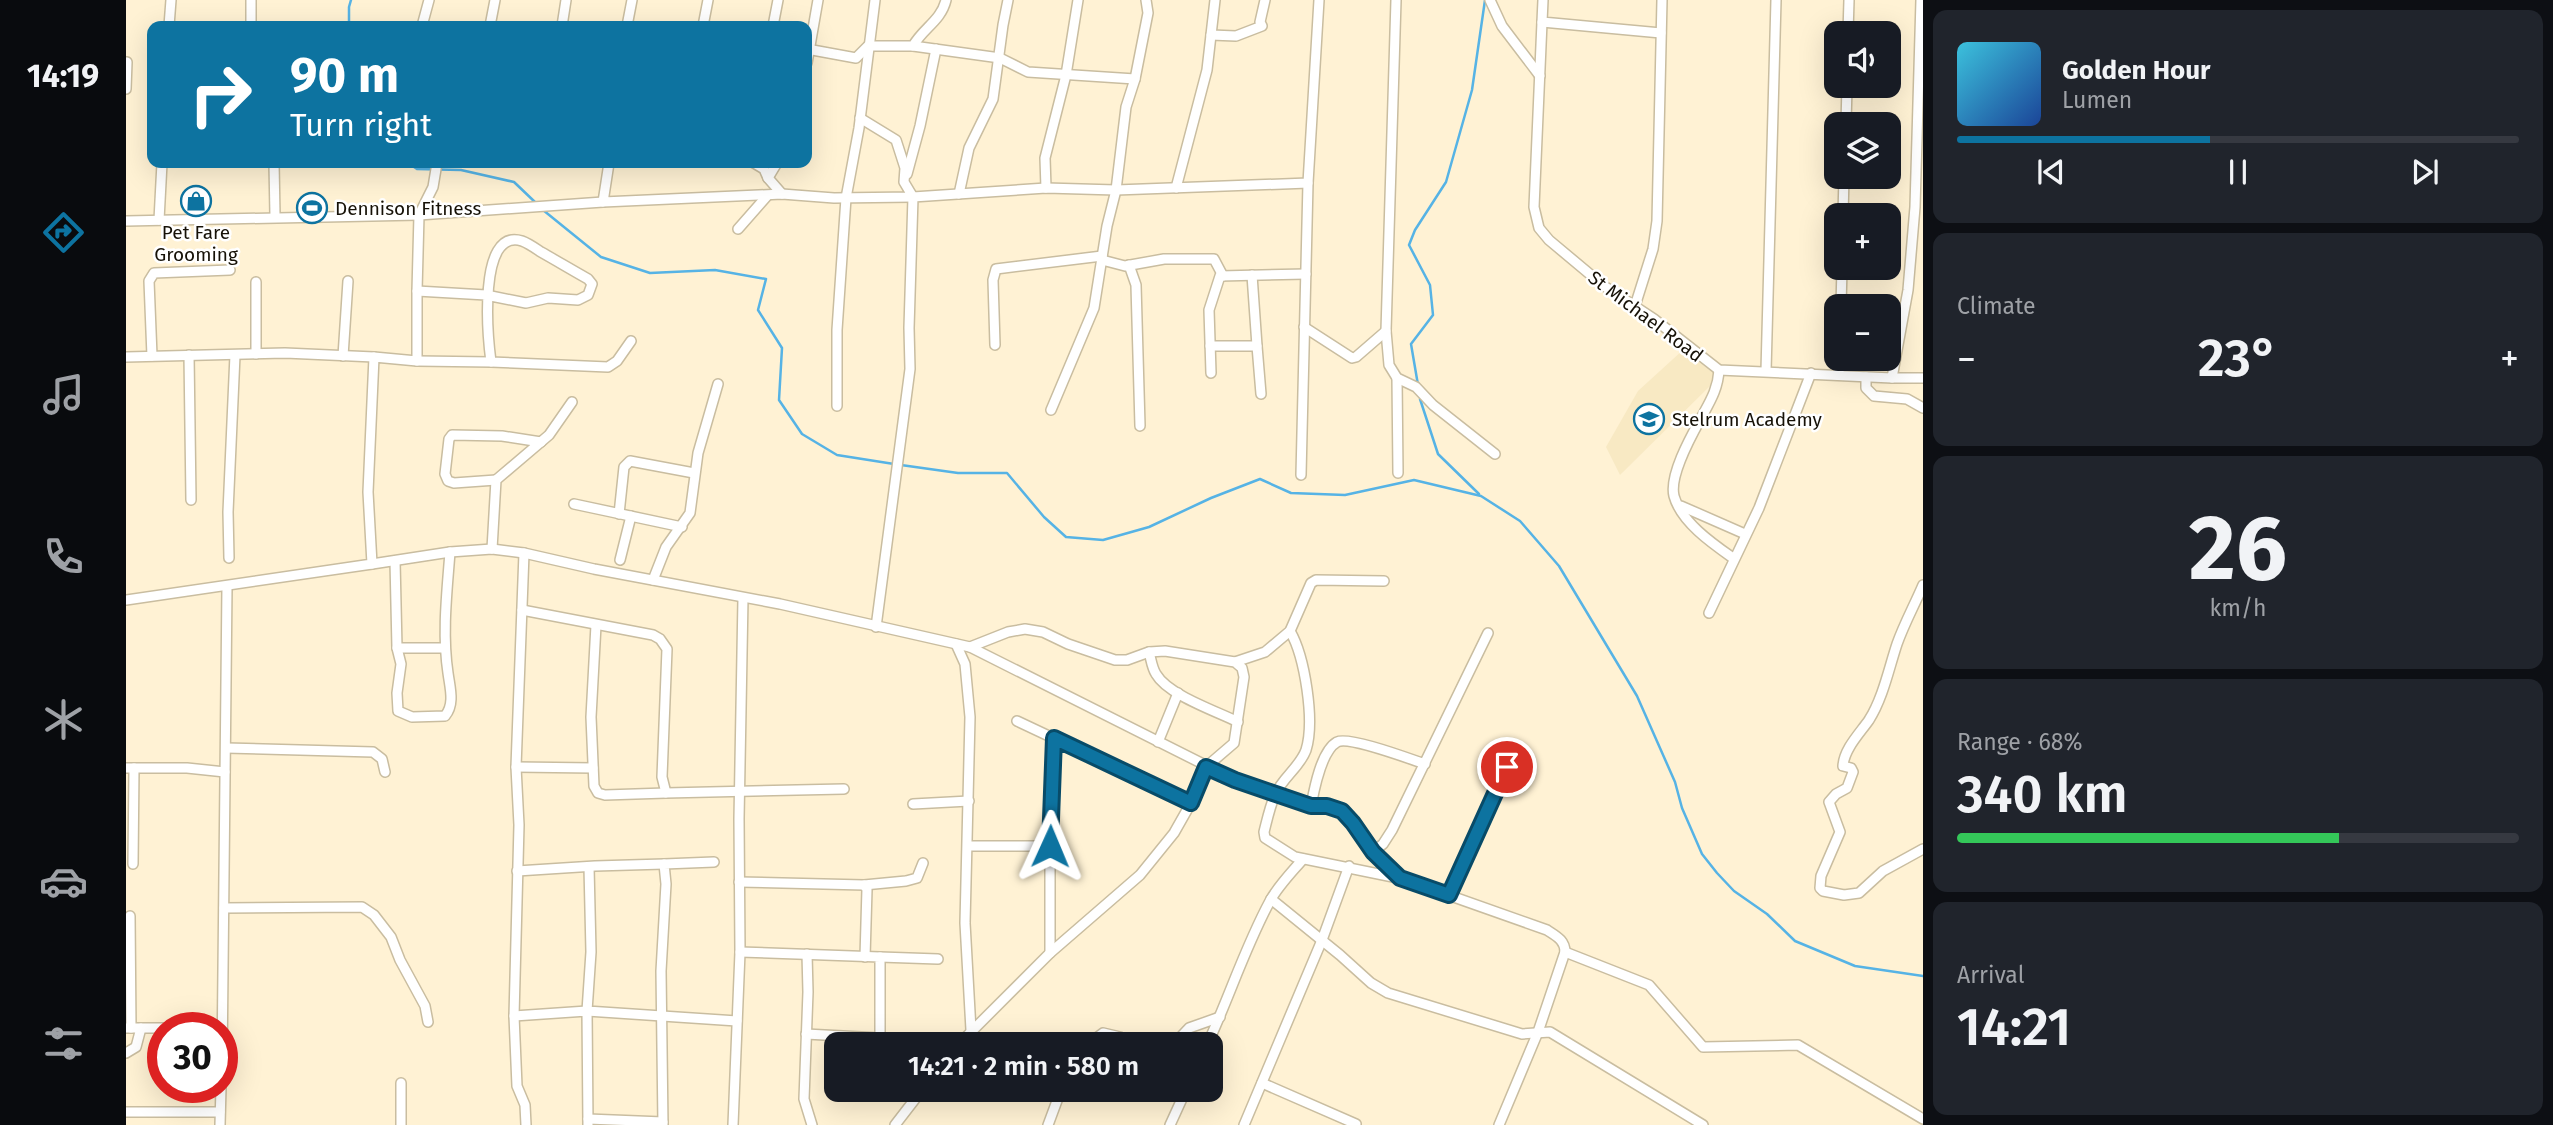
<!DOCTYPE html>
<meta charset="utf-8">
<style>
:root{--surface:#171b24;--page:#20242c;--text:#f1f3f6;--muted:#9ea1a6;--line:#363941;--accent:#0d73a0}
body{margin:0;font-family:"Fira Sans",sans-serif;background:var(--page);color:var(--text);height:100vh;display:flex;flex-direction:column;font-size:26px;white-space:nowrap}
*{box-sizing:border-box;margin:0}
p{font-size:23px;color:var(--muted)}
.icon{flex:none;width:38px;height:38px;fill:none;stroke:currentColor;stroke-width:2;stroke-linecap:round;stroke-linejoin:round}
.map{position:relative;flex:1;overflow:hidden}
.details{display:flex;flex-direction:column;gap:10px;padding:10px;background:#0d0f14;width:630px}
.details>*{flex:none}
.guide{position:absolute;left:21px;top:21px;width:665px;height:147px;border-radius:14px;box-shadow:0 7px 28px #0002;background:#0d73a0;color:#fff;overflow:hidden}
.fabs{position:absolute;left:1698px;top:21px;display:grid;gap:14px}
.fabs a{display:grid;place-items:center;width:77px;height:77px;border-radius:14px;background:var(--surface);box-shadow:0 7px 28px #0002;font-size:35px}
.speed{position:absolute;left:21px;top:1012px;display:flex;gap:14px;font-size:35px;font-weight:700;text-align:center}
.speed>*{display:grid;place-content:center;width:91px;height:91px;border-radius:50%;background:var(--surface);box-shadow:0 7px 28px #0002;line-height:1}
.speed .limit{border:10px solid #d22;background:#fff;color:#111}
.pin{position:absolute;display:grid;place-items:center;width:60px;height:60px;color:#fff;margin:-30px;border:4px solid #fff;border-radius:50%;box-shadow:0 2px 7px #0007}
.me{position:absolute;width:77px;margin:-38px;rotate:1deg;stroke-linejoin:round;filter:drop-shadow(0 0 5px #0008)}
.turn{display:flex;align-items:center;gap:24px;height:147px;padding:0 28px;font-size:32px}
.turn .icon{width:91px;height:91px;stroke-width:2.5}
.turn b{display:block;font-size:49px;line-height:60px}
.big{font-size:52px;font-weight:600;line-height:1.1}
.details .tile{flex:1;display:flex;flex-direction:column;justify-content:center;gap:10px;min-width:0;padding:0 24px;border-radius:14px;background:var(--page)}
.details .dial{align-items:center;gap:0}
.dial b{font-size:91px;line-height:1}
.song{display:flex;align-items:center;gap:21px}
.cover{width:84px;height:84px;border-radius:10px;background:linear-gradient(135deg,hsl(190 70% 55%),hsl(220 70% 35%))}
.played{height:7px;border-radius:4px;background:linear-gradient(90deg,var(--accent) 45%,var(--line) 45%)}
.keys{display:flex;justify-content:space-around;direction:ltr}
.heat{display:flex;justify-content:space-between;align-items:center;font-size:38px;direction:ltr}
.charge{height:10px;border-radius:5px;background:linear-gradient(90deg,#34c759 68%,var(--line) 0)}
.trip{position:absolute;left:698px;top:1032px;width:399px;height:70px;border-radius:14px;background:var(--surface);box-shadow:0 7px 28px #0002;font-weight:600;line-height:70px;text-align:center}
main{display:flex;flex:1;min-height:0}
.dock{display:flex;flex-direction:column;width:126px;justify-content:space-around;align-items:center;background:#090b0e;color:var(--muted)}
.dock .icon{width:49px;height:49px}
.dock .active{color:var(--accent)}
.dock b{font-size:32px;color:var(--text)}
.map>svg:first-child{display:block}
</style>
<main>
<nav class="dock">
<b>14:19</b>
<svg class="icon active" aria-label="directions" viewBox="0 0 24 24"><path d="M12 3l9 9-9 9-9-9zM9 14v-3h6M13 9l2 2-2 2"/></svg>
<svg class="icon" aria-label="music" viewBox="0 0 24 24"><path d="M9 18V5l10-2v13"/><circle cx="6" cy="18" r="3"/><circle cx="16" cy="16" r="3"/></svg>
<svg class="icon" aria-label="phone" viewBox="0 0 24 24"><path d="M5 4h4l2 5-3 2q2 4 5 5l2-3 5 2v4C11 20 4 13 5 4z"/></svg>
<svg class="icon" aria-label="climate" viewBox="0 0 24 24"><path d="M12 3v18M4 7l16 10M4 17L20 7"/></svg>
<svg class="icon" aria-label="car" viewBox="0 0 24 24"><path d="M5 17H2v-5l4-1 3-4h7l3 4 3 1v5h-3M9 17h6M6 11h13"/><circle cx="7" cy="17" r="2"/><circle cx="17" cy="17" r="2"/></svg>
<svg class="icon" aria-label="filters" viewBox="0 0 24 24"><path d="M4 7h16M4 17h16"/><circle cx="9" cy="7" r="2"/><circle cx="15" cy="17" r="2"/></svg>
</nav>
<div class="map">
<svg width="1797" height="1125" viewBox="0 0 1797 1125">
<rect width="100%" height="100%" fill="#fff2d4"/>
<!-- built -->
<polygon fill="#f8e9c3" points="1557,350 1591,376 1590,380 1494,475 1480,447 1512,391"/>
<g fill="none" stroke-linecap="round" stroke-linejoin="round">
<!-- stream -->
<g stroke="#56b3e5" stroke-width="2.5">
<polyline points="223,26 223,7 225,0"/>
<polyline points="282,163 291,169 335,170 388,182 410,203"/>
<polyline points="417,210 475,257 524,273 589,270 640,279 632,310 656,348 653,400 676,434 711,455 768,464"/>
<polyline points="1292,385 1285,344 1307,315 1304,285 1283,245 1289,230 1320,182 1346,90 1359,0"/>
<polyline points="1294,399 1312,454 1353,494"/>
<polyline points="775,465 832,473 881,473 918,517 940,537 977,540 1023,527 1085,498 1134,479 1165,493 1219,495 1288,480 1355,496 1394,521 1433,566 1511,696 1549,782 1556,808 1576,854 1591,873 1608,891 1641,914 1669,941 1729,966 1797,976"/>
</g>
<!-- street casing -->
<g stroke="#c9bda0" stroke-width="12">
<g id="street">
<polyline points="1270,0 1260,331 1263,365 1271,378 1290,387 1307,405 1369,454"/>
<polyline points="1364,0 1376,26 1414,76"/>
<polyline points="1417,0 1416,22 1535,33"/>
<polyline points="1416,22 1408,207 1413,228 1423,240 1478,286 1528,319 1593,370 1766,378 1782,290 1789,207 1795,0"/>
<polyline points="43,26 45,0"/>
<polyline points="125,26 125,0"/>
<polyline points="296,26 303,0"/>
<polyline points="364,26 369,0"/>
<polyline points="436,26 440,0"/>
<polyline points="501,26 506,0"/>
<polyline points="577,26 582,0"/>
<polyline points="647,26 652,0"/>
<polyline points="1722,33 1723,0"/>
<polyline points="1085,35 1110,36 1136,26 1134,22 1139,0"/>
<polyline points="787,46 874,58 902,72 1009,79"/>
<path d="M681,49L730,58L742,46H787C797,28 815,21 820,0"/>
<polyline points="681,63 692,0"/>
<polyline points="0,89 1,62"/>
<polyline points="1720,124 1721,86"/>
<polyline points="148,163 149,216"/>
<polyline points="483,163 477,202 656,194 708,198 787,197 778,182 779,168 770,140 734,118"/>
<polyline points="628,163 638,169 642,178"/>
<polyline points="651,163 642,178 656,194"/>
<polyline points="781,174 794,126 810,49"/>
<polyline points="920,188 919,158 940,75 952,0"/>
<polyline points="1050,188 1081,70 1089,0"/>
<polyline points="833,194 843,148 867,99 877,25 882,0"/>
<polyline points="1717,215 1718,177"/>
<polyline points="33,220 36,163"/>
<polyline points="0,221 293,215 477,202"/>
<polyline points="612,229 641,196"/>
<polyline points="976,260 999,266 1038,259 1088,259 1097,276"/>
<polyline points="1003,265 1010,285 1014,426"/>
<polyline points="130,282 130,354"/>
<path d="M291,291L360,295L400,303L422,298L452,300L462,295L466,284L462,279C446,270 431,261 415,252C409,248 402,243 396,241C351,227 362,339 365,362L482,367L491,361L505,341"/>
<polyline points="1509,306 1527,249 1531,221 1536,0"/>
<polyline points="1715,306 1716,268"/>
<polyline points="1178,327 1226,358 1230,357 1260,331"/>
<polyline points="869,345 867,280 870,269 976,256"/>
<polyline points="1084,346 1131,346 1126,275"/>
<polyline points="1131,346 1135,394"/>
<polyline points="63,355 65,500"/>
<polyline points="26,356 23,281 28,273 104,270"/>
<polyline points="217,356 222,281"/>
<polyline points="0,357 159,353 248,357"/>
<polyline points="291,361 365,362"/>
<path d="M1593,370C1592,390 1583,403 1574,420C1564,438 1543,476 1548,496C1555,522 1587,544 1607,558"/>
<polyline points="1640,371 1650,0"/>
<polyline points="1085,373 1083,310 1094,276 1180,274"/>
<polyline points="1713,375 1713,359"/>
<polyline points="1740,377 1740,388 1748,396 1781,399 1797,408"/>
<polyline points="1271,378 1272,473"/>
<polyline points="1766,378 1797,378"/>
<polyline points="711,406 711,330 720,198 733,128 749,0"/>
<polyline points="925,410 968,308 981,226 990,190 1000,107 1009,79 1022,13 1020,0"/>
<polyline points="1175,475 1182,183"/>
<polyline points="370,480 328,483 322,481 319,474 323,439 326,435 376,436 415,442"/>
<polyline points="448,504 556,527"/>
<polyline points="1555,506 1619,534"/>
<polyline points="493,514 498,467 504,461 568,473"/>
<polyline points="366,549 370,480 423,435 446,402"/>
<polyline points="398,553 390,767 393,825 388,1016 391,1086 399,1105 400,1125"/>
<polyline points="103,558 102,512 109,355"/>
<polyline points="494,560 505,516"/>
<path d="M269,561L271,648L275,664L271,693L272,711L286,717L319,716C329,704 324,688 322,673C316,633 321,592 324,552"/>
<path d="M246,564L324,552L366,549L398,553L468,569L654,604L844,647L1109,780L1185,806H1201L1216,811L1227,823L1247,852L1274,878L1421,930C1430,936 1439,940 1439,952L1412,1032L1373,1125"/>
<polyline points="527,580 540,547 564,513 572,453 592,384"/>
<path d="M1797,585C1789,604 1778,624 1771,644C1763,668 1757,698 1743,720C1734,733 1718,749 1717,766L1725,768L1727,772L1721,788L1710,794L1703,802L1714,832L1695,876L1694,888L1697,891L1718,895L1733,893L1757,871L1797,849"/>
<polyline points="0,600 246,564 242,492 248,357 291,361 291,291 293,215 307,187 311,163"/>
<polyline points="396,610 527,635 534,639 541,649 536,777 540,793 718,789"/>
<polyline points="1583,613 1633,508 1685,373"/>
<polyline points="470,625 465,717 468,786 472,793 479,795 540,793"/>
<polyline points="750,627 784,369 783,328 787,197 920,188 990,190 1182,183 1193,0"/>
<path d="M1164,631C1179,657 1189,721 1180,750C1174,767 1156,778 1149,795C1144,806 1141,820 1138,832L1139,838L1169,857L1272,878"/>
<polyline points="830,644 839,664 844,717 839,923 845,1030"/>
<polyline points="271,648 319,648"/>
<path d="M1023,652C1025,659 1026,668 1030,674C1042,695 1090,711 1112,722"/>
<polyline points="1109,662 1139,652 1164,631 1185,583 1190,580 1258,581"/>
<polyline points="891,721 1065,803"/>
<polyline points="1032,742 1052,693"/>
<polyline points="100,748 247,752 256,759 259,772"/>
<polyline points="390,767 467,768"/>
<polyline points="0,768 61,768 99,772"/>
<polyline points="787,804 843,801"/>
<path d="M1185,806C1188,790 1195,751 1211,742C1223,736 1284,759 1299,764"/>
<polyline points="843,846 924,846"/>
<polyline points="1247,852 1257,844 1266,830 1362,633"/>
<polyline points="7,864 8,768"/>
<polyline points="463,867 465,952 461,1011 611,1021"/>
<polyline points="391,871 469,866 538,864"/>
<polyline points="613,882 738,885 780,881 791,878 797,863"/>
<polyline points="738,885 741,889 739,957"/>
<polyline points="1323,895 1381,767"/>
<polyline points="1145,899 1214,955 1245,983 1262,993 1396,1034 1424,1032 1577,1125"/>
<polyline points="98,908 236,907 248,915 265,937 274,960 299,1006 302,1022"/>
<polyline points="4,916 5,1028"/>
<polyline points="614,952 754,957 754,1038 680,1034"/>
<polyline points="1439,952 1523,985 1577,1047 1672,1045 1797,1119"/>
<polyline points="924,953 924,823 928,738"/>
<polyline points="681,954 682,992 678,1099 686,1125"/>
<polyline points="754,957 812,959"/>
<polyline points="388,1016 461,1011 462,1125"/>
<polyline points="0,1028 37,1028"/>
<polyline points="832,1045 924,953 1014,875 1048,833 1065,803 1080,767 1108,743 1118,677 1116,668 1109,662 1039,651 1023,652 1001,660 989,660 942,644 917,632 899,629 882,632 844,647"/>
<polyline points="961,1045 977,1033 994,1037 1006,1045"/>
<polyline points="1047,1045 1063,1028 1094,1017"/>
<path d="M1081,1045C1103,998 1119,947 1144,901C1152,886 1166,872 1177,859"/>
<polyline points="0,1053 10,1047 15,1028"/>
<polyline points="96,1065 101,586"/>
<polyline points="275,1083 275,1125"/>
<polyline points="1136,1083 1230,1124"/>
<polyline points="0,1112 94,1112"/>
<polyline points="462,1119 537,1122"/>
<polyline points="94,1125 95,1087"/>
<polyline points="537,1125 535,971 540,884 538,864 588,862"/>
<polyline points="607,1125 614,952 613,819 617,598"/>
<polyline points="769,1125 796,1090"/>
<polyline points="922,1125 935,1090"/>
<polyline points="1044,1125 1060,1090"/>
<polyline points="1118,1125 1196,940 1223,866"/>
</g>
</g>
<!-- street -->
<use href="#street" stroke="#fff" stroke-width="9"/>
</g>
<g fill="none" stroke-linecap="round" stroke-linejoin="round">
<!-- route casing -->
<g stroke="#084b68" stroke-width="18">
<polyline id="route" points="924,846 928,738 1065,803 1080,767 1109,780 1185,806 1201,806 1216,811 1227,823 1247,852 1274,878 1323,895 1381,767"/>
</g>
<!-- route -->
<use href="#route" stroke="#0d73a0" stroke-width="12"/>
</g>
<!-- icons -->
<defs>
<g id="shop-ring" transform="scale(1.575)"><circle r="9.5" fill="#fff" stroke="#0d73a0" stroke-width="1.5"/><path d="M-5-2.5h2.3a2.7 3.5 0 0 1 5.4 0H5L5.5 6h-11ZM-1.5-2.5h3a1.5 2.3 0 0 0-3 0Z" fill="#0d73a0"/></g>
<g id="stadium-ring" transform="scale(1.575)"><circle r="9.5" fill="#fff" stroke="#0d73a0" stroke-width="1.5"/><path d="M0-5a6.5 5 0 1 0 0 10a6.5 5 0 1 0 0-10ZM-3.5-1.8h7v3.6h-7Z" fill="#0d73a0"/></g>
<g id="school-ring" transform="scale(1.575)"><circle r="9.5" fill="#fff" stroke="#0d73a0" stroke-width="1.5"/><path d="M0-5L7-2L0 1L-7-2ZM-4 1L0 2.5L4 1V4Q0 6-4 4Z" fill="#0d73a0"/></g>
</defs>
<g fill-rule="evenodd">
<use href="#shop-ring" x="70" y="201"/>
<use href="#stadium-ring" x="186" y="208"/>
<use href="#school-ring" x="1523" y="419"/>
</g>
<g text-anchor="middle" stroke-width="5" stroke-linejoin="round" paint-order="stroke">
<!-- poi labels -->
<g font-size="19" fill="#161107" stroke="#fff" text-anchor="start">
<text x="209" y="215">Dennison Fitness</text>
<text x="70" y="239" text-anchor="middle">Pet Fare<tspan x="70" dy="22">Grooming</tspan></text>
<text x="1546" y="426">Stelrum Academy</text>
</g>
<!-- street labels -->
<g font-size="19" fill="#161107" stroke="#fff">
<text transform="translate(1520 316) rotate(37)" y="7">St Michael Road</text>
</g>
</g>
</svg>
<div class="fabs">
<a><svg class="icon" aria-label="sound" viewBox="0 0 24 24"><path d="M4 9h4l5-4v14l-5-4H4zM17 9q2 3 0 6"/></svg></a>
<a><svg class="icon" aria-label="layers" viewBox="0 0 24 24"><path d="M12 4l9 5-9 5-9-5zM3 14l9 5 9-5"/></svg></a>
<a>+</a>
<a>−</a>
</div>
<div class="speed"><div class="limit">30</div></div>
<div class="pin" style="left:1381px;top:767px;background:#d93025"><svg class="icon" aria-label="arrive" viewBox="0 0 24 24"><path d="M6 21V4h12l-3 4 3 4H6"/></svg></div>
<svg class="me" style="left:924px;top:846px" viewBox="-20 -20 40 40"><path d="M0-17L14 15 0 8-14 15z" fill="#0d73a0" stroke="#fff" stroke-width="4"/></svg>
<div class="trip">14:21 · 2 min · 580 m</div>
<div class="guide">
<div class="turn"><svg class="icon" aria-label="right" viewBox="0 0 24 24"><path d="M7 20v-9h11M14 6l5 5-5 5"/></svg><div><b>90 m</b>Turn right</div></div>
</div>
</div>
<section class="details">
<div class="tile">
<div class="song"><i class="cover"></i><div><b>Golden Hour</b><p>Lumen</p></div></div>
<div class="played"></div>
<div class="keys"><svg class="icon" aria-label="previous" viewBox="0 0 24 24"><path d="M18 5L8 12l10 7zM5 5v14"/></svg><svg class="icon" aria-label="pause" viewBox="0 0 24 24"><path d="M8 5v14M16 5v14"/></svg><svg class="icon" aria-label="next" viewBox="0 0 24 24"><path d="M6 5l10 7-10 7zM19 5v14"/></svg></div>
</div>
<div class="tile"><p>Climate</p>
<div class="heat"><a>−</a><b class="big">23°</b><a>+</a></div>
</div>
<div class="tile dial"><b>26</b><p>km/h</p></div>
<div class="tile"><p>Range · 68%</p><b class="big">340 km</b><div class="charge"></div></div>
<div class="tile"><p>Arrival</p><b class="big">14:21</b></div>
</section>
</main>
